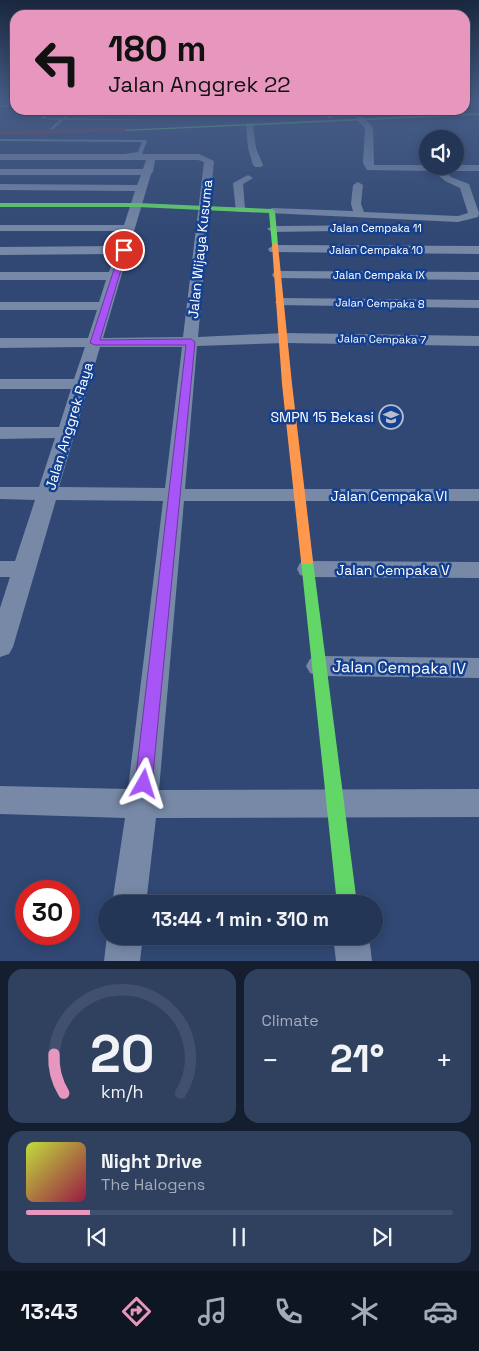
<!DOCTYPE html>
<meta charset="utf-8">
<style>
:root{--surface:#243656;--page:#304160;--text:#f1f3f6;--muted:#a3abb9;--line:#41506c;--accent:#e797bd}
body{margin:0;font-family:"Space Grotesk",sans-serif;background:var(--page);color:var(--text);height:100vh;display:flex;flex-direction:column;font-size:19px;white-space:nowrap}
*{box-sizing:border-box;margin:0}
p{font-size:16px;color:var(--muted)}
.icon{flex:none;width:28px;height:28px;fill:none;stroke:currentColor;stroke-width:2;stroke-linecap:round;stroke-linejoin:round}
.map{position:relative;height:961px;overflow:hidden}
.details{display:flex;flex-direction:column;gap:8px;padding:8px;background:#141e2f;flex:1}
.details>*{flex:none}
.top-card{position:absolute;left:10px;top:10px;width:460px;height:105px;border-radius:15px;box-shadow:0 2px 12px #0003,0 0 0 1px var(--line);background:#e797bd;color:#111;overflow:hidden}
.tools{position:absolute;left:419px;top:130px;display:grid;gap:10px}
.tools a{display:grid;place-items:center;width:45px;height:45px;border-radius:50%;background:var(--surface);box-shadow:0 2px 12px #0003,0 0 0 1px var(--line);font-size:25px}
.speed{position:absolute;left:15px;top:880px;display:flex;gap:10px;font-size:25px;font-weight:700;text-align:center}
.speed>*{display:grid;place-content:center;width:65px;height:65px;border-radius:50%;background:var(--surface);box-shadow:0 2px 12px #0003,0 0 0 1px var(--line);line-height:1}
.speed .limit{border:8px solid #d22;background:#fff;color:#111}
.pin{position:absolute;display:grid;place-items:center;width:42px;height:42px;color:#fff;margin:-21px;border:2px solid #fff;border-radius:50%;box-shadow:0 1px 5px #0007}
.me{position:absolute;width:55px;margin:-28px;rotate:6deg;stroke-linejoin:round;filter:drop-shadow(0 0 4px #0008)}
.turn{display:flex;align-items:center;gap:18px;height:105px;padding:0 15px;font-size:22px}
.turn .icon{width:65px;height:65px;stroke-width:2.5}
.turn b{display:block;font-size:35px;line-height:42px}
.big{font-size:38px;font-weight:700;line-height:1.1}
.details .tile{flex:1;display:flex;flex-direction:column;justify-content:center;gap:8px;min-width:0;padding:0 18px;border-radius:15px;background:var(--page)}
.details .dial{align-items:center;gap:0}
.dial svg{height:130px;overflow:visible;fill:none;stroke:var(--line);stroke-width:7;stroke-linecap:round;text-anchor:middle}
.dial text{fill:var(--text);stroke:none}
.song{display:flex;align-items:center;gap:15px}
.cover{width:60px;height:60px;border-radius:8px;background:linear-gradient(135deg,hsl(70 70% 55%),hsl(340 70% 35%))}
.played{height:5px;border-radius:2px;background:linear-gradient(90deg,var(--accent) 15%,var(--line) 15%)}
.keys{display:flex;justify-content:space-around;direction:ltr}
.heat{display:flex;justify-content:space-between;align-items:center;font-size:28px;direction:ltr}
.details .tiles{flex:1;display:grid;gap:8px;grid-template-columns:1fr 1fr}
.tile:last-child{grid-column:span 2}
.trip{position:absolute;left:98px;top:895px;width:285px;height:50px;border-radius:25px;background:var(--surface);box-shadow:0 2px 12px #0003,0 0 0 1px var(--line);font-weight:700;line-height:50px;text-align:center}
.menu{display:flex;height:80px;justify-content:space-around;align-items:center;background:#0e1622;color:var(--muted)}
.menu .icon{width:35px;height:35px}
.menu .selected{color:var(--accent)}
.menu b{font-size:22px;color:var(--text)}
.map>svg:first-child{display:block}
</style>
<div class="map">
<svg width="479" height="961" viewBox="0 0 479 961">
<rect width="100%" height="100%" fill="#304873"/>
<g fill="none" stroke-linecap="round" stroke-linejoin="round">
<!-- lane -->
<g fill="#7789a6" fill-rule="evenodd">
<polygon points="479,103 479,105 465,106 465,104"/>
<rect x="0" y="105" width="15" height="2"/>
<polygon points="49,110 53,110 45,118 62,118 71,110 75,110 66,118 161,120 64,120 52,130 51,128 59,120 40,119"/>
<polygon points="130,110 174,110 172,111"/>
<polygon points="319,110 323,110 333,118 330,119"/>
<polygon points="0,139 145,140 147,141 142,154 126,156 124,154 138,152 142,142 0,141"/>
</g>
<!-- street -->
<g fill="#7789a6" fill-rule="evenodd">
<polygon points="357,117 363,117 373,128 374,165 479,165 479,171 445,171 451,177 469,184 479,213 478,217 458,222 268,213 267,211 272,208 353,211 351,204 353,185 358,182 363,185 361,204 364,212 458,216 468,213 460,188 445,181 434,171 367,170 363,163 365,128 356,119"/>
<polygon points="246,123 253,125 256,148 263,165 261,167 255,167 253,165 248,148"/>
<path d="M0,154H199L214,161L198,337L285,333L479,336V346L285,343L197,346L185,489H479V501H184L159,790L479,789V817L156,818L146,904H112L125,818L0,814V786L128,789L163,501L56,500L13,647L9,654L0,657V608L10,577H0V561H15L35,500L0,499V487H39L55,438L0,439V427H59L71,389H0V379H74L85,347L0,348V338H88L97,310H0V302H99L106,280H0V272H109L115,254L0,255V247L117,246L122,231H0V225H124L135,191L0,190V184L137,185L141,175H0V169H143L146,160H0ZM155,160H198L204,162L183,337L103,338L128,253L130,250L129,248L151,174L153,172ZM100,347H182L165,488L59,487Z"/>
<polygon points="248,175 253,178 243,184 245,209 240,212 236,211 233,183"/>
<polygon points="397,225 401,226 403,228 401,230 273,232 267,229 273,226"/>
<polygon points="274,245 479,246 479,254 270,252 268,249"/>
<polygon points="279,271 479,272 479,280 274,278 272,275 274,272"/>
<polygon points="282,298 479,300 479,308 277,305 275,302"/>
<polygon points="308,561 479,562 479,578 308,577 300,575 297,569 300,563"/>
<polygon points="319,656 479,658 479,678 319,676 310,673 306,666 310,659"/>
<polygon points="107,936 143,936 140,961 104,961"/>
<polygon points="333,936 369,936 372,961 336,961"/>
</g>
<!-- fast -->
<g fill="#63d668" fill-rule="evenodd">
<polygon points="479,113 479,115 124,131 122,130"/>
<polygon points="0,203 138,203 272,209 275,211 278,245 275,247 272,245 269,213 138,207 0,207"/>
<polygon points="307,557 312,558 313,561 357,904 337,904 301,561 302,558"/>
</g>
<!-- slow -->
<polygon fill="#ff974d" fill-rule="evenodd" points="275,243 278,245 292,384 313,561 312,564 302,564 301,561 282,384 272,245"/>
<!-- jam -->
<polygon fill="#b3261e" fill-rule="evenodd" points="124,129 126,131 0,134 0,132"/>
</g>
<!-- sky -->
<linearGradient id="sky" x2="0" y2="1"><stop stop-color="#1a283f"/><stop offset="0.43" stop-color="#485e88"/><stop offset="1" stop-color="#485e88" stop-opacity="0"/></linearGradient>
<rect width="479" height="234" fill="url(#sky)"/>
<!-- route -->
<polygon fill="#a855f7" stroke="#6d37a1" points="121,248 127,250 100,340 191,339 195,342 152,784 150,790 144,792 138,790 135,784 186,345 95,345 90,343"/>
<!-- icons -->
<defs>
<g id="school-ring" transform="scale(1.25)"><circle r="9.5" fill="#14408f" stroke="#b7bfce" stroke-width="1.5"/><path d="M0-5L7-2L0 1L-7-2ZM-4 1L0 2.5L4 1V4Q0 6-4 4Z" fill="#b7bfce"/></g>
</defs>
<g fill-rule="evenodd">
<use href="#school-ring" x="391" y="417"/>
</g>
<g text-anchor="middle" stroke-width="5" stroke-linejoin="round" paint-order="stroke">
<!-- far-street labels -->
<g font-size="11" fill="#fff" stroke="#14408f">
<text x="376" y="232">Jalan Cempaka 11</text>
<text x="376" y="254">Jalan Cempaka 10</text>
<text x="379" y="279">Jalan Cempaka IX</text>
<text transform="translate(380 303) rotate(1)" y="4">Jalan Cempaka 8</text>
<text transform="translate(382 339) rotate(1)" y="4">Jalan Cempaka 7</text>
</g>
<!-- street labels -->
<g font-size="14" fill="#fff" stroke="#14408f">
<text transform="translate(200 249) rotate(-84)" y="5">Jalan Wijaya Kusuma</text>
<text transform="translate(69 426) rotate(-73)" y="5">Jalan Anggrek Raya</text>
<text x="389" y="501">Jalan Cempaka VI</text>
<text x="393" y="575">Jalan Cempaka V</text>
</g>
<!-- poi labels -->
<g font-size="14" fill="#fff" stroke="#14408f" text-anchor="end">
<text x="374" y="422">SMPN 15 Bekasi</text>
</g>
<!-- near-street labels -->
<g font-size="16" fill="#fff" stroke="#14408f">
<text transform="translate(399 667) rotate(1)" y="6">Jalan Cempaka IV</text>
</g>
</g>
</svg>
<div class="tools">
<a><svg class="icon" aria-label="sound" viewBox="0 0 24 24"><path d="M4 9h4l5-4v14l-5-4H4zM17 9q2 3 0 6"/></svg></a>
</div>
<div class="speed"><div class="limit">30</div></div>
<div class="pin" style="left:124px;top:250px;background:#d93025"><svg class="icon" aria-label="arrive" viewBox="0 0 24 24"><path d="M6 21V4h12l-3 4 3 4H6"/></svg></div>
<svg class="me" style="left:144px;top:784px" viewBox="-20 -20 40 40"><path d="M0-17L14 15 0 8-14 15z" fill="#a855f7" stroke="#fff" stroke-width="4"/></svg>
<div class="trip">13:44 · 1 min · 310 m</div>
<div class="top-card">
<div class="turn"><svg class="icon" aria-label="left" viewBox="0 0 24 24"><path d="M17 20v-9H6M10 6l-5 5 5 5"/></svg><div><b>180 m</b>Jalan Anggrek 22</div></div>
</div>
</div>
<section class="details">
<div class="tiles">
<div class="tile dial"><svg viewBox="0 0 100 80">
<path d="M14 69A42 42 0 1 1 86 69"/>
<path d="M14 69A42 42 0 0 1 8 45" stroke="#e797bd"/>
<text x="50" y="56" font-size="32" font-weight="700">20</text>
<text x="50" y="72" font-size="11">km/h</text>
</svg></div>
<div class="tile"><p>Climate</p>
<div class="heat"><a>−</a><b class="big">21°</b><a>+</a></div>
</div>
<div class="tile">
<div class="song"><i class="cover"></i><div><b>Night Drive</b><p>The Halogens</p></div></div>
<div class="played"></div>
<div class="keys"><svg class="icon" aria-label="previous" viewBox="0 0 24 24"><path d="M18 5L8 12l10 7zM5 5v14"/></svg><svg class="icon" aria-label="pause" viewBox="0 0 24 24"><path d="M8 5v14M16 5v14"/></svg><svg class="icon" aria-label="next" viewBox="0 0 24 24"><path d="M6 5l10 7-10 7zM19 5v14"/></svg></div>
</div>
</div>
</section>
<nav class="menu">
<b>13:43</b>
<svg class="icon selected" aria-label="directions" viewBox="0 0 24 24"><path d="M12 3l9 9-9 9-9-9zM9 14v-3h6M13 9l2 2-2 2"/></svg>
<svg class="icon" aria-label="music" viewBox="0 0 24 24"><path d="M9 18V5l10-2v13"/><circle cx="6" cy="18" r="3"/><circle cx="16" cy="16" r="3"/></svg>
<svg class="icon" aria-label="phone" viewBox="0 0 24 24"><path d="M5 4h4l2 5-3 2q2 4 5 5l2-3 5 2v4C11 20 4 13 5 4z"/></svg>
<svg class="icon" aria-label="climate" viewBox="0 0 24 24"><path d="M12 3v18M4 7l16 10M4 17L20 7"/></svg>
<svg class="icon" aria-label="car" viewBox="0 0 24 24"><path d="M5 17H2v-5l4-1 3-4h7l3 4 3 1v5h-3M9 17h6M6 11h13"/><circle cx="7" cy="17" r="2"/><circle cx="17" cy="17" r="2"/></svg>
</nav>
